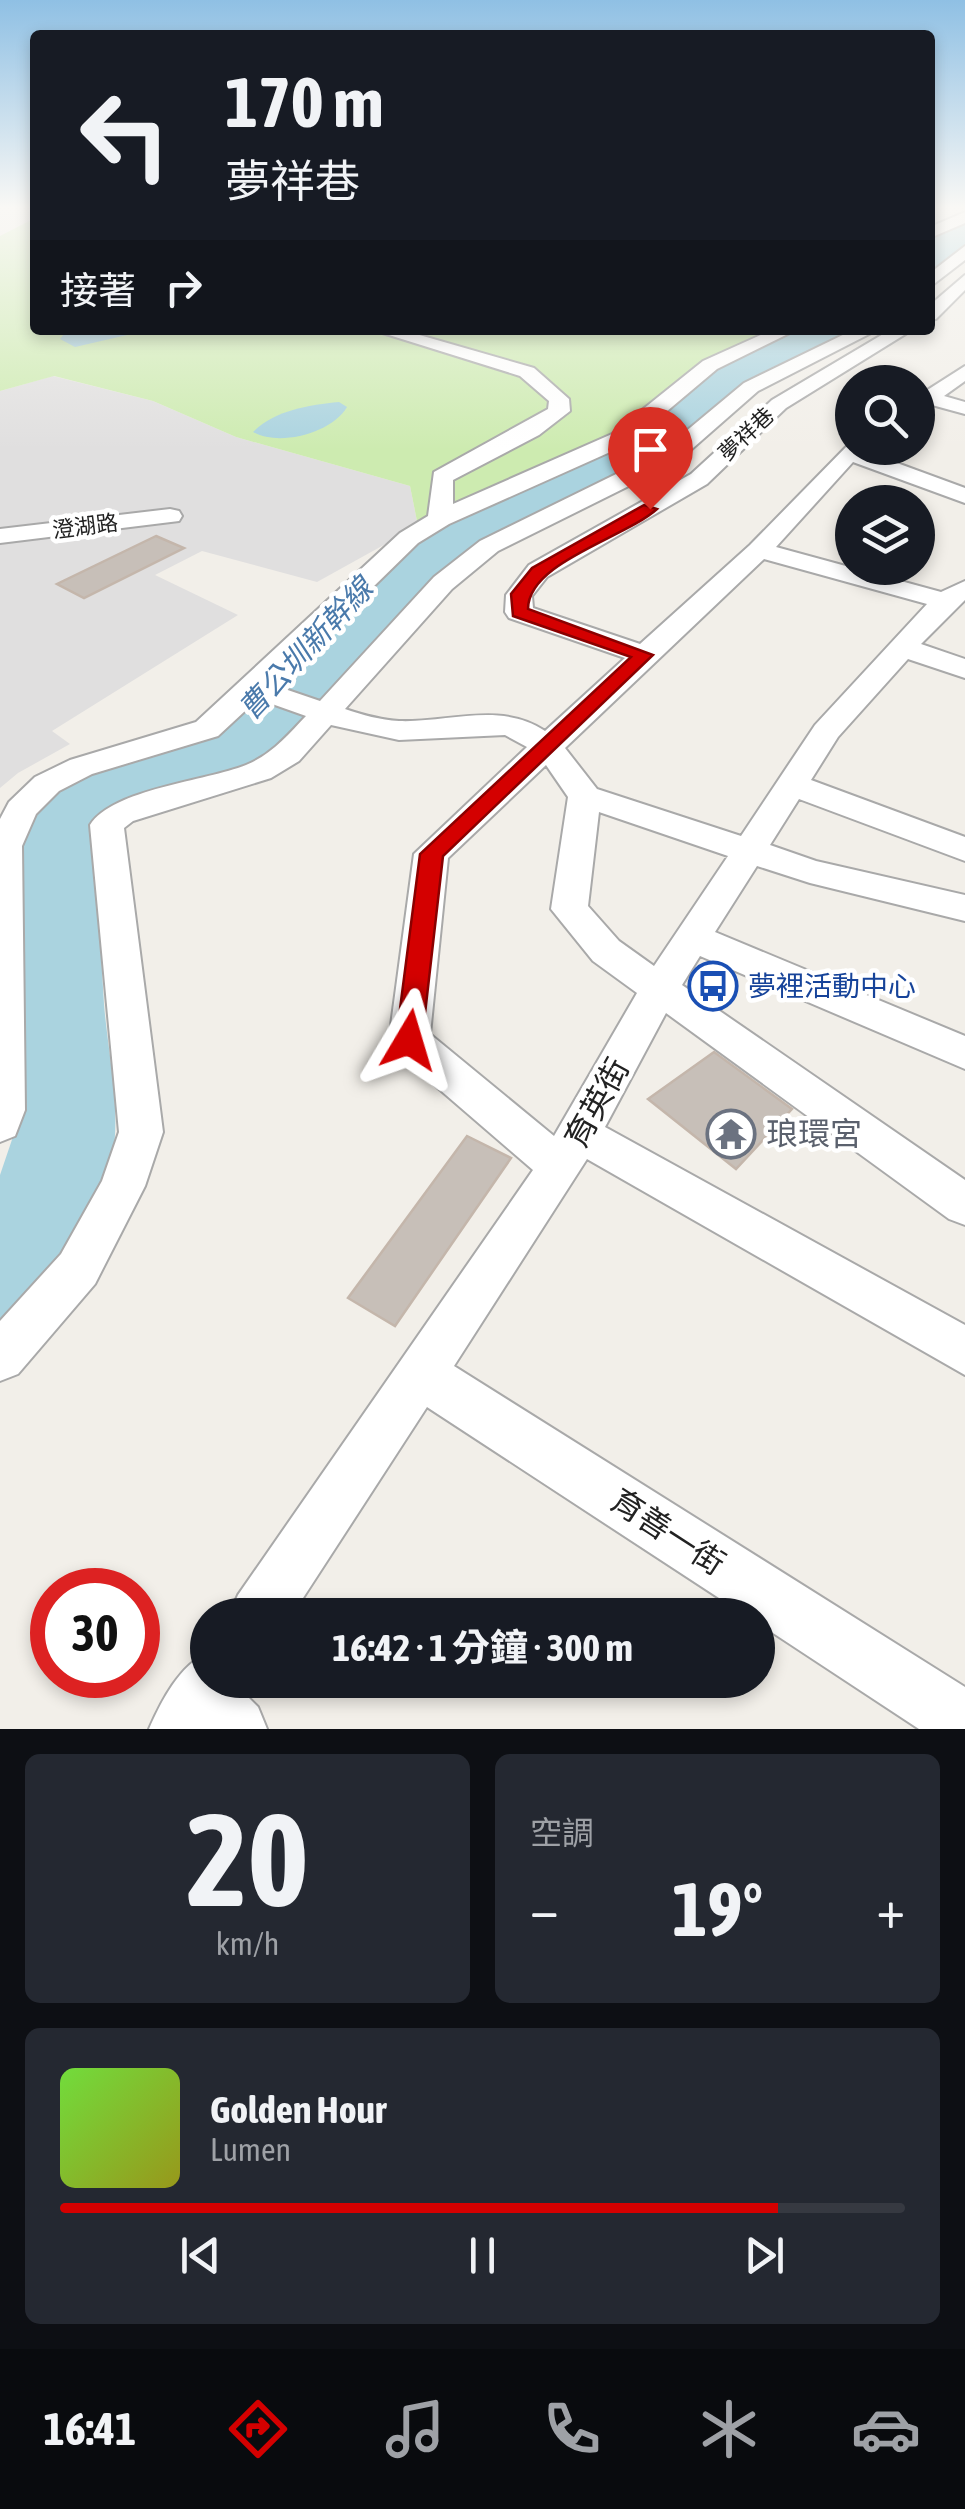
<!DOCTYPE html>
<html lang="zh-TW">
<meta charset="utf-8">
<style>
:root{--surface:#171b24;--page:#242831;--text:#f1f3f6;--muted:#9ea1a6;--line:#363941;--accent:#d40000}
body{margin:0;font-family:"Asap Condensed","Noto Sans TC",sans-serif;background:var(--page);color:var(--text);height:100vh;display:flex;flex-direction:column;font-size:38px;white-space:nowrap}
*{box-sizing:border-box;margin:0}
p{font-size:32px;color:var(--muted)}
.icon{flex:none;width:55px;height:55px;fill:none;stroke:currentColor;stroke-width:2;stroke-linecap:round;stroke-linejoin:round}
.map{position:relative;height:1729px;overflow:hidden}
.panel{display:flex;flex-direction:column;gap:25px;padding:25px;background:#0d0f14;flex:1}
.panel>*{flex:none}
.hud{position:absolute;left:30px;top:30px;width:905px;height:305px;border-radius:10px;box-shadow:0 5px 15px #0003;background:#171b24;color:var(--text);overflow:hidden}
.buttons{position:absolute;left:835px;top:365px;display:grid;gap:20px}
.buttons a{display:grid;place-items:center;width:100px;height:100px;border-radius:50%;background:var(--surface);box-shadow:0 5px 15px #0003;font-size:50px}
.speed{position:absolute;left:30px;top:1568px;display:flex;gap:20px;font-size:50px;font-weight:700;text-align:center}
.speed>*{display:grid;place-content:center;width:130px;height:130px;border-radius:50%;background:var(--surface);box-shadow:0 5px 15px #0003;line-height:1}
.speed .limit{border:15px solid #d22;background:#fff;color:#111}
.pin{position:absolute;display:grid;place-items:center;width:85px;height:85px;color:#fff;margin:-102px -42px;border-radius:50% 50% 50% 0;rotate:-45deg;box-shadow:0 0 10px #0007}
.pin .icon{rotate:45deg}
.me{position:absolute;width:110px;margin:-55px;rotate:7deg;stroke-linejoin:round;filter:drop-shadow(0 0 8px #0008)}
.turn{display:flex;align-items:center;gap:35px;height:210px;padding:0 30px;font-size:45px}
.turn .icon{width:130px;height:130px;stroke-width:2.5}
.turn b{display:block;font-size:70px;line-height:85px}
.then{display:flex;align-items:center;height:95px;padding:0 30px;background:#0003;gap:20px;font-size:38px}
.big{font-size:75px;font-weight:700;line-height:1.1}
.panel .tile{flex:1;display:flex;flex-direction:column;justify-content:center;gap:15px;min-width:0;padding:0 35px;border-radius:15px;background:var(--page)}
.panel .dial{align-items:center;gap:0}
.dial b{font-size:130px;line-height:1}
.song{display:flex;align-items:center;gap:30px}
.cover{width:120px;height:120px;border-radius:15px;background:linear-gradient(135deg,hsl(100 70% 55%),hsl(60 70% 35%))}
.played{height:10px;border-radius:5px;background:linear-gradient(90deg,var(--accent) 85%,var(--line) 85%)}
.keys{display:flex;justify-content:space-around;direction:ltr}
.heat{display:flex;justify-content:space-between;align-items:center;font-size:55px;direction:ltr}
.panel .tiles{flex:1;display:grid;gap:25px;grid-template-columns:1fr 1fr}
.tile:last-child{grid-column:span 2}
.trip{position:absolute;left:190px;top:1598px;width:585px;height:100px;border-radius:50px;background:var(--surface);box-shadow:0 5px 15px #0003;font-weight:700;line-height:100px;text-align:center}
.tabs{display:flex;height:160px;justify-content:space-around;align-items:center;background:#090b0e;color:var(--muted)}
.tabs .icon{width:70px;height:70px}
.tabs .current{color:var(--accent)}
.tabs b{font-size:45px;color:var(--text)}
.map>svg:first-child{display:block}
</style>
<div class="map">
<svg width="965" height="1729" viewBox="0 0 965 1729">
<rect width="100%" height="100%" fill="#f2efe9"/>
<!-- residential -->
<polygon fill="#e0dfdf" points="53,376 153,401 236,437 410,486 418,526 317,582 202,551 155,575 238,615 52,731 70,744 18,773 0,788 0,391"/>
<!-- grass -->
<polygon fill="#cdebb0" points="35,218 35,330 774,330 704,360 614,432 418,526 410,486 236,437 153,401 54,376 0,391 0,236"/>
<!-- water -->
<g fill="#aad3df">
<polygon points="965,218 965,244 930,276 930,236"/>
<polygon points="78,330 149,330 75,347 60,339 65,333"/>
<path d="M789,330H854L749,379L670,451L480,545L288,739L254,762L94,827C98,886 100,945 104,1004C109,1067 128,1132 102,1194C81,1245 36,1287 0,1328V1175L19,1119L11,845L49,788L214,727L410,541L615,446L712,366Z"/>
<path d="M339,402L347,407C332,433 279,447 253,432C275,410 309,405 339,402Z"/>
</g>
<!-- building -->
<g fill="#c7bfb8" stroke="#c4b6ab" stroke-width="2.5">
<polygon points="156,536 184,548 84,598 57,584"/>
<polygon points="714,1052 792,1109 736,1169 648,1099"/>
<polygon points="467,1136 511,1158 395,1326 348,1298"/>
</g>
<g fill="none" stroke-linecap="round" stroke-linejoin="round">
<!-- minor casing -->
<g stroke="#a9a9a9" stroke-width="4">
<g id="minor">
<polygon points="965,212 965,223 930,238 930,227"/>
<polygon points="965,246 965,260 930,287 930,273"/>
<polygon points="965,275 965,290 936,319 930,320 930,305"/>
<path d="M373,330H402L534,368L569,399L570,411L539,435L453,480V504L612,434L703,361L772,330H796L717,369L628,444L449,524L418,543L273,685L320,701L434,577L480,541L661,452L744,383L853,330H877L758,391L677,462L498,551L452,589L345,709C363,715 380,720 399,721C447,723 501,701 545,731L625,658L509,618L505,612L506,595L529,565L691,474L772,400L890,330H912L786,408L707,484L547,577L532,596L533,608L640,644L750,545L850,443L852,448H869L867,452L965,488V503L853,462L776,547L941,592L965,581V600L921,644L965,659V678L908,659L838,737L811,780L965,837V861L799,799L770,845L816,861L965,895V921L810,883L757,866L715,932L965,1036V1069L700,956L682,985L965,1180V1225L949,1219L666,1013L605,1127L965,1325V1375L587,1159L454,1366L965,1687V1729H919L758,1623V1615H745L427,1407L292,1615H229L238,1595L533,1170L395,1051L389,1040L414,854L527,747L505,735L399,740L331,725L299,761L271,778L133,821L124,828L163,1132L145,1186L95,1284L18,1374L0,1381V1321L61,1254L102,1181L119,1132L90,825C113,789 206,781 246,765C271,755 288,735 306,716L258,699L218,736L92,774L59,791L36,814L22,846L25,1110L15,1136L0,1142V819L9,802L35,777L70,760L196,722L400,533L428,516L434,472L548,409L549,401L520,376ZM764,559L927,604L815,725L741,836L597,789L565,748ZM546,765L568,797L551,909L593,961L637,993L554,1136L430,1034L448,858ZM599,812L728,856L654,966L619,941L588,906Z"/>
<polygon points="965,366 965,381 944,396 965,402 965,414 932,405 918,412 918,396"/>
<polygon points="170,509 179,511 182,516 179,521 0,543 0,529"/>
<path d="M208,1653V1680H244L240,1689L258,1707L267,1729H149C161,1702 180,1664 208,1653Z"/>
</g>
</g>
<!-- minor -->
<use href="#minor" fill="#fff" fill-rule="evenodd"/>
</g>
<!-- sky -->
<linearGradient id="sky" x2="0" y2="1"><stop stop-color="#8fc0e4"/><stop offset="0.46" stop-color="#f9f8f5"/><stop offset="1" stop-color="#f9f8f5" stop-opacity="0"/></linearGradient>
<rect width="965" height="450" fill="url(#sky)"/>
<!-- route -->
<path fill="#d40000" stroke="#8a0000" stroke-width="2.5" d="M644,505L657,509C625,538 528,562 528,609L653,655L443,856L422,1040L419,1047H400L396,1040L420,854L631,657L513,616L511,594L532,568Z"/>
<!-- icons -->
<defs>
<g id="bus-ring" transform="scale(2.5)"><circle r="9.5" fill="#fff" stroke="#1a4fb4" stroke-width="1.5"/><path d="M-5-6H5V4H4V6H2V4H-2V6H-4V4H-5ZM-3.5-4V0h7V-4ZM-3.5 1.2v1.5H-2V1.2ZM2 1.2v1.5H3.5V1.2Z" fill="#1a4fb4"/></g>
<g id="temple-ring" transform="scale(2.5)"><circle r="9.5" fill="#fff" stroke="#6b7280" stroke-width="1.5"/><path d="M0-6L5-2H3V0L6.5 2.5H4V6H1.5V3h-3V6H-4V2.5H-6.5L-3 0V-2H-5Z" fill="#6b7280"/></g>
</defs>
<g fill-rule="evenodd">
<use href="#bus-ring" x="713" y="986"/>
<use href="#temple-ring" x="731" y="1134"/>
</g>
<g text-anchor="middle" stroke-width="9" stroke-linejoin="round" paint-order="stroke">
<!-- far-street labels -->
<g font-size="22" fill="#222" stroke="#fff">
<text transform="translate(746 434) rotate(-43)" y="8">夢祥巷</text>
<text transform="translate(85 526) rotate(-7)" y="8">澄湖路</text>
</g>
<!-- transit labels -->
<g font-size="28" fill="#164399" stroke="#fff" text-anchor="start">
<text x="748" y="996">夢裡活動中心</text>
</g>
<!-- water labels -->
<g font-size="30" font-style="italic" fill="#4a7aab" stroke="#fff">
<text transform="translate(306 649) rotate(-47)" y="10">曹公圳新幹線</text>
</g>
<!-- near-street labels -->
<g font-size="32" fill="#222" stroke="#fff">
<text transform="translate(597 1103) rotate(-61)" y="11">育英街</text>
<text transform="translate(668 1532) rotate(33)" y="11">育善一街</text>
</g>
<!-- near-worship labels -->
<g font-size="32" fill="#5b616d" stroke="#fff" text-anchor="start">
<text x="766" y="1145">琅環宮</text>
</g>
</g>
</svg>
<div class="buttons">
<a><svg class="icon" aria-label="search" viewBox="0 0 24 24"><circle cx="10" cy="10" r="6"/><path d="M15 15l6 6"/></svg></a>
<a><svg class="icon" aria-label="layers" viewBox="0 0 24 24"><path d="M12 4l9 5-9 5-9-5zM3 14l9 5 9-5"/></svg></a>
</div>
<div class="speed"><div class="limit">30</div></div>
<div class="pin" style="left:650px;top:509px;background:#d93025"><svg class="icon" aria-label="arrive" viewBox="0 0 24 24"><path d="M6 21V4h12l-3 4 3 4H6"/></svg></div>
<svg class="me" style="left:409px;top:1040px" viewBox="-20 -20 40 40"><path d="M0-17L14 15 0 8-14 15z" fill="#d40000" stroke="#fff" stroke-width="4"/></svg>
<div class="trip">16:42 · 1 分鐘 · 300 m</div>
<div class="hud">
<div class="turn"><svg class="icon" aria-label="left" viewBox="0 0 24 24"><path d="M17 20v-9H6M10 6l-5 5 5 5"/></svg><div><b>170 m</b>夢祥巷</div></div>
<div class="then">接著<svg class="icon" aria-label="right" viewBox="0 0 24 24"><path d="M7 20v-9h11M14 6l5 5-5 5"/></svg></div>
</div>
</div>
<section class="panel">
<div class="tiles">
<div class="tile dial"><b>20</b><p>km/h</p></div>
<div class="tile"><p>空調</p>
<div class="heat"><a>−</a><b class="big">19°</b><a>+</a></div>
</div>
<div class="tile">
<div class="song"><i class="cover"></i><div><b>Golden Hour</b><p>Lumen</p></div></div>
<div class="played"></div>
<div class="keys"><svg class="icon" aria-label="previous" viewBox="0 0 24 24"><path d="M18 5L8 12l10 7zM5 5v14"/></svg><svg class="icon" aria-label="pause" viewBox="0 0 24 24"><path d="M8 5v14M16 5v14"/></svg><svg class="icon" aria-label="next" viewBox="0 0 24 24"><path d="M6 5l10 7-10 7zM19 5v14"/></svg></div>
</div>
</div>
</section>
<nav class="tabs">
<b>16:41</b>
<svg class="icon current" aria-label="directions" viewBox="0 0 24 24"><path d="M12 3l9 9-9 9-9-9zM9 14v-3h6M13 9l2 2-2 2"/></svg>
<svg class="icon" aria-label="music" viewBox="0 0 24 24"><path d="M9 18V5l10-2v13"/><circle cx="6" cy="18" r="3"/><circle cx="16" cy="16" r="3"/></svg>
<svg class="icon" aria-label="phone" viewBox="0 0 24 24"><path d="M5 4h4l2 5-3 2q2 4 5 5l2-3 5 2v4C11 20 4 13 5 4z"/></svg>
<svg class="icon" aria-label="climate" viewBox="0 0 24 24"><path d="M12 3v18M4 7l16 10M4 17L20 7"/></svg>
<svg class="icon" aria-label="car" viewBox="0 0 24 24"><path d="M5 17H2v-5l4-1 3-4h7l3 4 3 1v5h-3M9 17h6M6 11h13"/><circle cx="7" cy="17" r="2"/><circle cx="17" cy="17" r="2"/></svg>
</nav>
